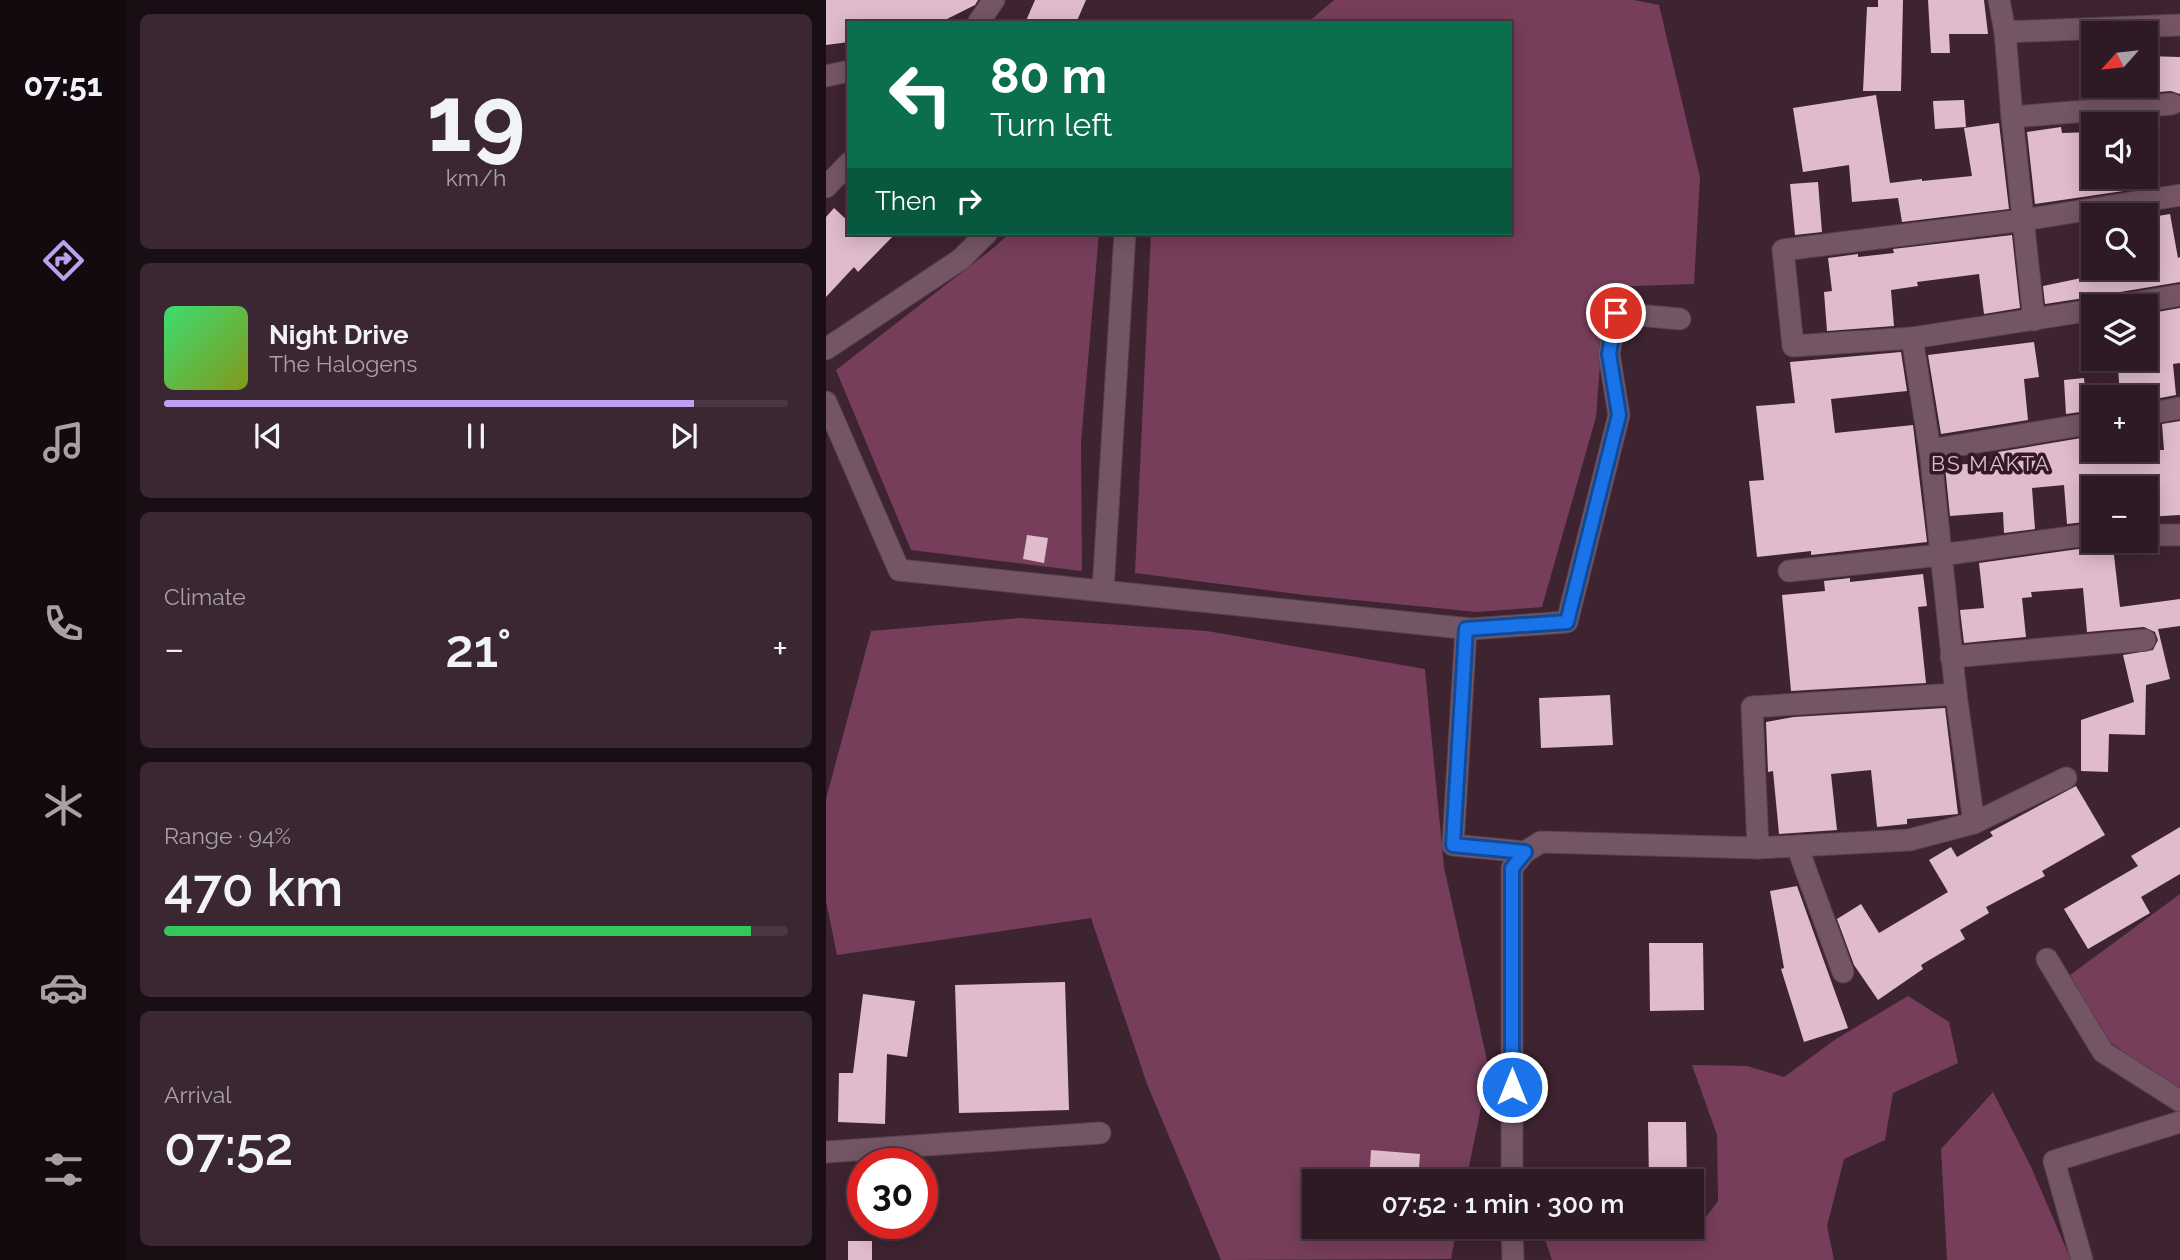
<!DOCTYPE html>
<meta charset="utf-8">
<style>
:root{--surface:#2e1a24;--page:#3a2731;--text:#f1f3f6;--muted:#a7a1a6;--line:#493841;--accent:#bca0f2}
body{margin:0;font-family:Raleway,sans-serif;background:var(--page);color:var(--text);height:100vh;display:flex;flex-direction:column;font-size:26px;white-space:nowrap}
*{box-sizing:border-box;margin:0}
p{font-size:23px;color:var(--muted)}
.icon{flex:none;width:38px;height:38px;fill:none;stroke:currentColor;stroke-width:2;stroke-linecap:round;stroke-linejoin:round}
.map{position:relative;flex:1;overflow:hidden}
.details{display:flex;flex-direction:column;gap:14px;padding:14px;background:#190e14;width:700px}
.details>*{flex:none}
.hud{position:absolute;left:21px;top:21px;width:665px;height:214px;border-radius:0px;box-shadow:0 4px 18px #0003,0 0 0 2px var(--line);background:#0b6e4f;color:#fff;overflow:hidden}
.needle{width:46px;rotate:243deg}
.controls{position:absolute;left:1255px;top:21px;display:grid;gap:14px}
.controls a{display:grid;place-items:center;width:77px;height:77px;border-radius:0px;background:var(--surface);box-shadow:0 4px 18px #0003,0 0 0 2px var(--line);font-size:35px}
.speed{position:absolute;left:21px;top:1148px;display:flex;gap:14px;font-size:35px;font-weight:700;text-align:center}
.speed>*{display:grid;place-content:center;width:91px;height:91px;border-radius:50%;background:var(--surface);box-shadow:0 4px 18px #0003,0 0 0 2px var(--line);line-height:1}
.speed .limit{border:10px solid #d22;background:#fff;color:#111}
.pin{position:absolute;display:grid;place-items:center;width:60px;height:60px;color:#fff;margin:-30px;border:4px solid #fff;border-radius:50%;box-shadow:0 2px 7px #0007}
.me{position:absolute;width:77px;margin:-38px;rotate:0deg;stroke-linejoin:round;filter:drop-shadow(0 0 5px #0008)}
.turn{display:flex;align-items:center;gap:24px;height:147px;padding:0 28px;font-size:32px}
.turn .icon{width:91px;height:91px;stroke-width:2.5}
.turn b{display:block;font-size:49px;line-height:60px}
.then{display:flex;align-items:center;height:66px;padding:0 28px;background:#0003;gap:14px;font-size:26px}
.big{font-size:52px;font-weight:600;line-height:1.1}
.details .tile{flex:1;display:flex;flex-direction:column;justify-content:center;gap:10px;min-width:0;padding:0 24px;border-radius:10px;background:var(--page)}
.details .dial{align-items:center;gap:0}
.dial b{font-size:91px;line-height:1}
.song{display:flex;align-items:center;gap:21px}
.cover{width:84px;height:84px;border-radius:10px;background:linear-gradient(135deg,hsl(140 70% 55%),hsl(70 70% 35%))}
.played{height:7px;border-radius:4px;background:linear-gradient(90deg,var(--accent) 85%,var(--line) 85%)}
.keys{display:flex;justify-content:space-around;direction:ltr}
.heat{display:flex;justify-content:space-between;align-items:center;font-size:38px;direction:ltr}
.charge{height:10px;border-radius:5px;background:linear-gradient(90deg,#34c759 94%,var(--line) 0)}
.trip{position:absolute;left:476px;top:1169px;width:402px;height:70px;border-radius:0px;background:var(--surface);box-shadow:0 4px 18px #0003,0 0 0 2px var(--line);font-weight:600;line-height:70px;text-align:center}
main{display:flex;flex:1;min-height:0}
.dock{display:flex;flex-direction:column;width:126px;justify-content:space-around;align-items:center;background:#120a0e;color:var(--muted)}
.dock .icon{width:49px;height:49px}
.dock .selected{color:var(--accent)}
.dock b{font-size:32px;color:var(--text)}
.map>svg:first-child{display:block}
</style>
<main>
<nav class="dock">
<b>07:51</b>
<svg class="icon selected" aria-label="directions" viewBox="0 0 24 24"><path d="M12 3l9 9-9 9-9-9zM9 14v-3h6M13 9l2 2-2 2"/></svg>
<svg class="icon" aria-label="music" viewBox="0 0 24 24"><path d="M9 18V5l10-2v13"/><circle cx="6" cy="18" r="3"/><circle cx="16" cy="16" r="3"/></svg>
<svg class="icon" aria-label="phone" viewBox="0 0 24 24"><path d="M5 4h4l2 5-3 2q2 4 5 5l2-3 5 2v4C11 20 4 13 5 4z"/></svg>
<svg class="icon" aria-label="climate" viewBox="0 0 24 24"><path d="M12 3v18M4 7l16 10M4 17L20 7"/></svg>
<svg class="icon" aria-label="car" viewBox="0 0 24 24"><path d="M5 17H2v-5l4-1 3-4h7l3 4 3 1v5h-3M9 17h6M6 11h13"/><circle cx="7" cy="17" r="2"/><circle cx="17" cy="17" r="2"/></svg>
<svg class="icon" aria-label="filters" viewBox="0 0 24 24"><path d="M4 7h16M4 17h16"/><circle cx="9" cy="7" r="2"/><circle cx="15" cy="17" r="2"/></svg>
</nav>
<section class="details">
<div class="tile dial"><b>19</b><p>km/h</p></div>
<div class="tile">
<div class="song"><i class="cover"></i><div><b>Night Drive</b><p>The Halogens</p></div></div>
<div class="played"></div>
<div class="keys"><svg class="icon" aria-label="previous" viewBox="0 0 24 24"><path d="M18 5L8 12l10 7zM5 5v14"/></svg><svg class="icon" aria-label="pause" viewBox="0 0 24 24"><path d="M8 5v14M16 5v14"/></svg><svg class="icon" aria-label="next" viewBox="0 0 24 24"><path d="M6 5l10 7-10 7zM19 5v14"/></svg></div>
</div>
<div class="tile"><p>Climate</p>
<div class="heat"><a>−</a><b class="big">21°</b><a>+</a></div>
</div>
<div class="tile"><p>Range · 94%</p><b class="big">470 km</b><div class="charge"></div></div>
<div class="tile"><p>Arrival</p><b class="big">07:52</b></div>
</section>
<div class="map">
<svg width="1354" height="1260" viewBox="0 0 1354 1260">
<rect width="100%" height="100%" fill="#3e2330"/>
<!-- green -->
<g fill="#763e5b">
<polygon points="508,0 808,0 833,5 874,177 868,284 780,287 770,417 716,607 651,612 478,595 309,573 325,233 684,233 684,23 481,23"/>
<polygon points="184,233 273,233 255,442 256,571 85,550 10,370 166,249"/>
<polygon points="194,618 381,631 599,669 618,867 663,1069 640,1181 488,1181 488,1227 631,1227 625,1259 395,1260 321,1084 265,918 11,955 0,901 0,799 45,631"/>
<polygon points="1354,894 1354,1092 1277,1037 1244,975"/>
<polygon points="1082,996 1123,1022 1132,1063 1067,1093 1059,1140 1018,1159 1001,1226 1008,1260 726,1260 715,1227 866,1227 866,1225 874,1225 892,1201 891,1135 866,1065 921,1066 958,1077 1010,1039"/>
<polygon points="1167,1092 1206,1169 1245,1260 1121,1260 1115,1149"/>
</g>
<!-- building -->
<g fill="#dfbbcb">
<polygon points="0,0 152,0 149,5 113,23 23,23 23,42 0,45"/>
<polygon points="209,0 260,0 250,23 199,23"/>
<polygon points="1052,0 1077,0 1075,91 1037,91 1041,7 1052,7"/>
<polygon points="1102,0 1158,0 1162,34 1123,34 1124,53 1105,53"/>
<polygon points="1320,56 1354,57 1354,94 1345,91 1320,93"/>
<polygon points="1050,95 1064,183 1096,179 1096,181 1146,176 1138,128 1173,123 1183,209 1076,222 1072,198 1026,202 1023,165 977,172 967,108"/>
<polygon points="1138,100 1140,127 1109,129 1107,101"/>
<polygon points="1235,127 1236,133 1267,132 1267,177 1297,177 1297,191 1209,204 1201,132"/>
<polygon points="992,182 996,232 969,235 964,184"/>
<polygon points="8,208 23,222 23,233 70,233 32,272 28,267 0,297 0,217"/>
<polygon points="1344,214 1352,258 1354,257 1354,282 1288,293 1278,301 1265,297 1219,304 1217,286 1265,276 1264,271 1289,268 1320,268 1320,218"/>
<polygon points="1186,235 1194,308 1158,314 1153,274 1091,282 1092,286 1065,290 1068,326 1001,331 998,292 1006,291 1002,258 1032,254 1032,257 1068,253 1067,249"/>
<polygon points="1354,308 1354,363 1347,364 1350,395 1329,399 1329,397 1294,397 1292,367 1325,366 1320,314"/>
<polygon points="1208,342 1213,377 1198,379 1202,420 1115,434 1102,355"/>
<polygon points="1075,352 1081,391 1005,399 1009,433 1087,425 1101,542 985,555 985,551 931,557 923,481 938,480 930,406 969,403 964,362"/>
<polygon points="1258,378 1261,411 1240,414 1238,380"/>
<polygon points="1354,421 1354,515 1320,517 1320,488 1267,488 1267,521 1241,524 1238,485 1206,488 1209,529 1178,533 1177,512 1124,516 1119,466 1173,461 1172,452 1267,436 1267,450 1338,450 1336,424"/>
<polygon points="201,535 222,538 218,563 197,559"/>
<polygon points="1267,547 1287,547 1294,607 1354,599 1354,626 1332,629 1344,679 1320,685 1319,735 1283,734 1282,772 1255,771 1255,720 1308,702 1297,655 1327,650 1332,640 1329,632 1318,627 1261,632 1257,588 1205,592 1206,597 1196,598 1200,637 1138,643 1134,610 1158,608 1153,563"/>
<polygon points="1097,574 1101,606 1092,607 1100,683 965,691 956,595 999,591 998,581 1024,578 1024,582"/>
<polygon points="784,695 787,745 715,748 713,698"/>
<polygon points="1119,708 1132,814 1081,819 1081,824 1051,827 1045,770 1005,774 1011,830 953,834 947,771 942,772 940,722 968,717"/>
<polygon points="1250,786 1279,835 1216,871 1219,876 1160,907 1163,913 1134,930 1139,939 1095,965 1097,969 1052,1000 1028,965 1011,919 1035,904 1053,933 1122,892 1103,860 1125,847 1131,857 1167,836 1164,832"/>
<polygon points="1354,827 1354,874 1315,897 1324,913 1262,949 1238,909 1312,866 1305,856"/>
<polygon points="971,886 1022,1028 978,1042 955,969 958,968 944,891"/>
<polygon points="823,943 877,943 878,1010 824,1011"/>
<polygon points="239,982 243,1110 133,1113 129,985"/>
<polygon points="37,994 89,1001 81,1057 61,1054 59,1124 12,1122 13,1073 27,1073"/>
<polygon points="822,1122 860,1122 861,1181 823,1181"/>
<polygon points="545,1150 594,1154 592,1181 543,1181"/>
<rect x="22" y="1241" width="24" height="19"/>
</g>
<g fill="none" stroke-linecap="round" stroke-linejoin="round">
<!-- minor casing -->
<g stroke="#59414d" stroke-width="23">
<g id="minor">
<polyline points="1173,0 1179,32 1186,117"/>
<polyline points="152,23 168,0"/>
<polyline points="1179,32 1354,25"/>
<polyline points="0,76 23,71"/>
<polyline points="0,187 23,163"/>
<polyline points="1290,306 1354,295"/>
<polyline points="1267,310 1086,338 967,346 957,250 1198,220 1354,195"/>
<polyline points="1208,320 1186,117 1346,104"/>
<polyline points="1086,338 1104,450 1130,694 926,707 932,848 1083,840 1148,823"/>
<polyline points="0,349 135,259 161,233"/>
<polyline points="0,402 73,570 645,629 741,622 793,415 783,354 790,313 854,319"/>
<polyline points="1320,414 1354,408"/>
<polyline points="1104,450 1267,423"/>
<polyline points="1320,535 1354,535"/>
<polyline points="963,571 1115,555 1267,534"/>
<polyline points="277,590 299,233"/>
<polyline points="640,629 627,845 699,852"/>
<polyline points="1125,657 1319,640"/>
<polyline points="1130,694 1148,823 1240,778"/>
<polyline points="971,846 1017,972"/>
<polyline points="1221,959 1277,1052 1354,1101"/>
<polyline points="0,1152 274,1133"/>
<polyline points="686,1181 686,868 699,852 715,842 932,848"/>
<polyline points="686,1227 687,1260"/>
<polyline points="1256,1260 1228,1161 1354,1122"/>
</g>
</g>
<!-- minor -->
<use href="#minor" stroke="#745563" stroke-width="21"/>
</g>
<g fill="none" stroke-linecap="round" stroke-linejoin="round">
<!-- route casing -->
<g stroke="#114b97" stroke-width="18">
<polyline id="route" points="686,1087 686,868 699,852 627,845 640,629 741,622 793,415 783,354 790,313"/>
</g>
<!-- route -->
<use href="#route" stroke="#1a73e8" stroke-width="12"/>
</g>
<g text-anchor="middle" stroke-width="7" stroke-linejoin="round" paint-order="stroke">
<!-- neighbourhood labels -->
<g font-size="21" letter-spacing="2" fill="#dfbbcc" stroke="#331926">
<text x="1165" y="471">BS MAKTA</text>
</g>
</g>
</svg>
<div class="controls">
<a><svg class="needle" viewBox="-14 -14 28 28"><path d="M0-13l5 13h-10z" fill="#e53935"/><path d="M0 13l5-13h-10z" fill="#a7a1a6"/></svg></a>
<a><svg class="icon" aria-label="sound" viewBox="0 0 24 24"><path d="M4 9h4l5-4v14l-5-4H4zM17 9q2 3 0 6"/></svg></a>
<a><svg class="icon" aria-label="search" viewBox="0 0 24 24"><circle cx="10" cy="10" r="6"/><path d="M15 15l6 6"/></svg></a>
<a><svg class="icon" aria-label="layers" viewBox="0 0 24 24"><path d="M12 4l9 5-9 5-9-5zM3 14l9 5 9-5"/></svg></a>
<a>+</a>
<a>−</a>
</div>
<div class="speed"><div class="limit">30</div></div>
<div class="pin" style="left:790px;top:313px;background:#d93025"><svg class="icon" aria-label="arrive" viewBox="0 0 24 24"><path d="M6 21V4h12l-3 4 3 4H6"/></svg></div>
<svg class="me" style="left:686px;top:1087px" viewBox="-20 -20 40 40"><circle r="17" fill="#1a73e8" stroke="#fff" stroke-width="3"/><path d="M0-11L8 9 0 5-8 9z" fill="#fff"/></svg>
<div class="trip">07:52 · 1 min · 300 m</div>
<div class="hud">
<div class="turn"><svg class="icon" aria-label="left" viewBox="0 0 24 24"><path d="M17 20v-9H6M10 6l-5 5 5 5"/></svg><div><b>80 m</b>Turn left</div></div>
<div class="then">Then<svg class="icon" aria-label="right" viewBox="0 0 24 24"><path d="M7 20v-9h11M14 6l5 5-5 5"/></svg></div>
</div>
</div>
</main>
